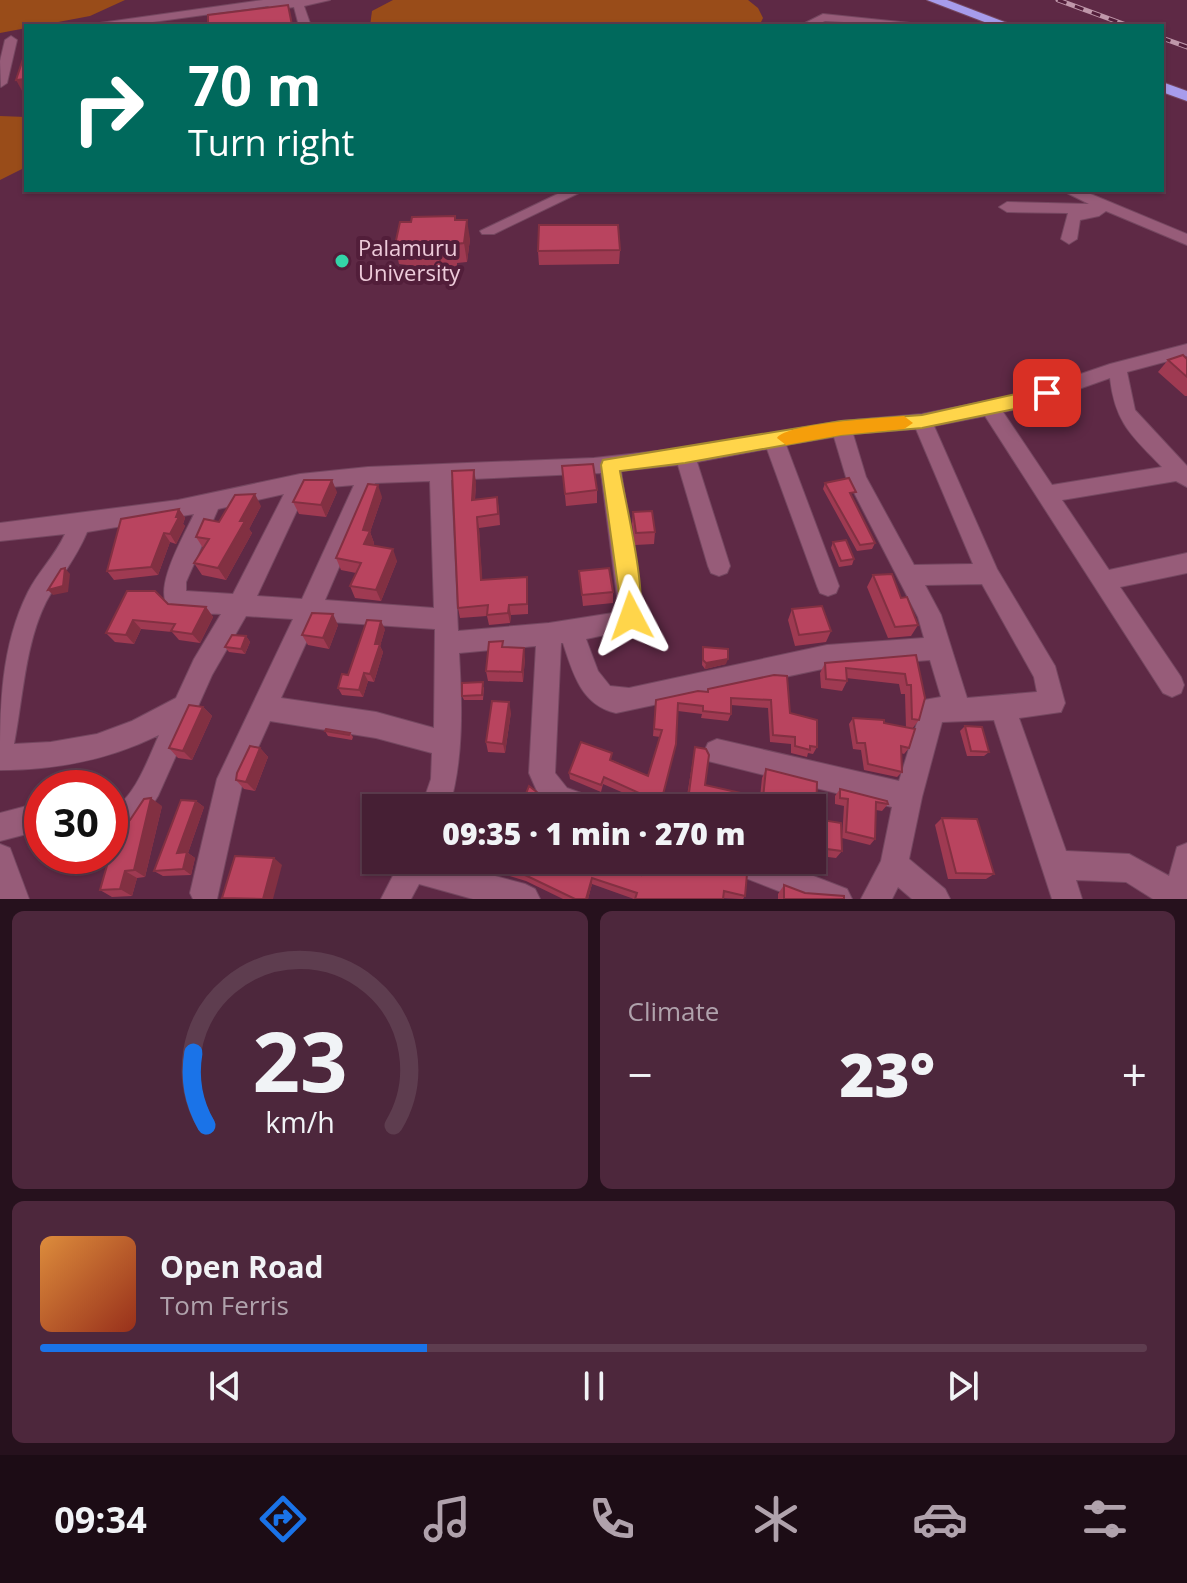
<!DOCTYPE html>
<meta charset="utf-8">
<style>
:root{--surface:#461f34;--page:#4d273c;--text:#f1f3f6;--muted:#b0a2ac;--line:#5e3d4f;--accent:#1a73e8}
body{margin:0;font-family:"Open Sans",sans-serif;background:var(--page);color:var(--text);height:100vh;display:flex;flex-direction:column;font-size:30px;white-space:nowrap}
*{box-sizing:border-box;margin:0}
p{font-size:26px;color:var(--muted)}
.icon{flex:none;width:44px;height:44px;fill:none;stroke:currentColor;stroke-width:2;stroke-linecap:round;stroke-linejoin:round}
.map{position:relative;height:899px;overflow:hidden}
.details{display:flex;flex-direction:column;gap:12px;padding:12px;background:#26111d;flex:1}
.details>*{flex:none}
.guide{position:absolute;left:24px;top:24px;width:1140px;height:168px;border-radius:0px;box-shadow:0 2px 6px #0004,0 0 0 2px var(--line);background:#00695c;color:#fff;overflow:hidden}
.speed{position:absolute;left:24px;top:770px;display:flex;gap:16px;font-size:40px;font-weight:700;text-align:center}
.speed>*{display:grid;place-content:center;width:104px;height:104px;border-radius:50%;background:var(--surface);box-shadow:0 2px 6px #0004,0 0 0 2px var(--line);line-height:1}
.speed .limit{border:12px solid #d22;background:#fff;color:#111}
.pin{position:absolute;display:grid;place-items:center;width:68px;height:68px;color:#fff;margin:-34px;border-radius:16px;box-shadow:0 4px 12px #0006}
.me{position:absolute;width:88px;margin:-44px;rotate:356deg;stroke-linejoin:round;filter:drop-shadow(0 0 6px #0008)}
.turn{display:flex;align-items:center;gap:28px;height:168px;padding:0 32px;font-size:36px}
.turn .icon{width:104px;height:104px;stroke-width:2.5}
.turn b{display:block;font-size:56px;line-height:68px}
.big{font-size:60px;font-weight:800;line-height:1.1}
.details .tile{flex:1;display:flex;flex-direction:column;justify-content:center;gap:12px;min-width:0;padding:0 28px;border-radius:12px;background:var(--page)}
.details .dial{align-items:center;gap:0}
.dial svg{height:208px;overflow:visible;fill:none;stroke:var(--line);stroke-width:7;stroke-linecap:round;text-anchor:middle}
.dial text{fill:var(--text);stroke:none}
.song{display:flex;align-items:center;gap:24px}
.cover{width:96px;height:96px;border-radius:12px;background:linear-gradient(135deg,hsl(30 70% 55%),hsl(10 70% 35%))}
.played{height:8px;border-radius:4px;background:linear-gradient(90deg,var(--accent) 35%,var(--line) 35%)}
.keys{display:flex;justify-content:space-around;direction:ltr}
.heat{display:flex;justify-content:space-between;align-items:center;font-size:44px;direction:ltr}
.details .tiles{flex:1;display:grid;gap:12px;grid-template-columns:1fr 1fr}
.tile:last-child{grid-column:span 2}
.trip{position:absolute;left:362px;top:794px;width:464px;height:80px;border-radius:0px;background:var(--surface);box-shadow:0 2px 6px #0004,0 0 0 2px var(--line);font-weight:800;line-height:80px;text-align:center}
.menu{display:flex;height:128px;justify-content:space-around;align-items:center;background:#1c0c15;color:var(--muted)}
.menu .icon{width:56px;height:56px}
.menu .on{color:var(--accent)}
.menu b{font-size:36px;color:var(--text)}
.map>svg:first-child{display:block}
</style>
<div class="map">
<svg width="1187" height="899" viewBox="0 0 1187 899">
<rect width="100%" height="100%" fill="#5e2945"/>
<!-- green -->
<g fill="#994c19">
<polygon points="0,0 125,0 90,16 0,33"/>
<polygon points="393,0 748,0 758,8 763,18 759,26 370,26 372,11"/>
<polygon points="0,116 26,117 26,167 0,180"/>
</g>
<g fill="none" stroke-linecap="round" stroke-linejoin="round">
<!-- minor casing -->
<g stroke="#754760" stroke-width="2">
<g id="minor">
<polygon points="263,0 330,0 304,6 311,26 299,26 294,7 273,10 268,6 124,26 94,26 100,23"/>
<polygon points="823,14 910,23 916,26 825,21 814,26 799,26"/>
<polygon points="11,36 17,40 7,83 1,87 0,61 5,40"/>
<polygon points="566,190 585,190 494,234 482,234 480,231"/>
<polygon points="1061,190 1081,190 1187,234 1187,245 1106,211 1099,216 1080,220 1077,239 1069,244 1061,239 1068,213 1007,212 999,207 1007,202 1089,204"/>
<path d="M1187,344V356L1127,372L1135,410L1187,466V487L1176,481L1062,500L1109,570L1187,553V573L1120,587L1181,677L1184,685L1181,693L1172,697L1163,693L985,416L934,426L997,569L1055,666L1065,703L1061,712L1019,718L1066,851L1129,854L1169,876L1177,847L1187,843V899H1153L1126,882L1076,880L1082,899H1052L994,720L942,722L922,797L909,859L945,889L950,899H912L898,887L892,899H861L881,861L892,807L708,761L704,752L708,743L717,739L899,781L924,700L941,697L930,660L827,668L616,713C581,705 573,673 563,643H561L555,773L567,788L595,798L599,808H549L540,798L529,773L536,646L459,653C462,704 464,758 449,808H421L431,779L432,753L376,738L270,721L243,781L217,899H193L190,893L217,779L293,619L246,616L212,675L158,796L139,826L110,842V812C136,796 147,761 159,735C108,760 57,770 0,770C0,709 0,648 28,592C38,572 55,556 65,534L0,541V523L178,500L300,474L368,467L594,458L685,448L841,421L922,414L1022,394L1110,364ZM1110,378C1115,423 1132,436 1162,467L1052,485L1003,412L1031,406ZM916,429L973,564L914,565L866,477L853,434ZM834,437L846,477L918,617L924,638L827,645L629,688L610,686L598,671L586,639L633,629L643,616L621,471L678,465L708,566L711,573L719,576L727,573L730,566L697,462L767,449L817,586L820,593L828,596L836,593L839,586L786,445ZM601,473L619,612L549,623L458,631L451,480ZM430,481L434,608L325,600L375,483ZM354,485L302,599L257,596L307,489ZM284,494L233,594L186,591V582L218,509ZM194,514C186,532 149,594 171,608C183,616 207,613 221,614L194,659L176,698L132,721L97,734L51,742L14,744C23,698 25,644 46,602C59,578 76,559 87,532ZM982,584L1034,677L1037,692L967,698L941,615L925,585ZM316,621L435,629L434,728L376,712L281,698Z"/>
<polygon points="42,802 42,830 0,841 0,813"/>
<polygon points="0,844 10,848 29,899 0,899"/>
<polygon points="401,860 436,860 525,884 535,889 540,899 473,899 419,884 411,899 381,899"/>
<polygon points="721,860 772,860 847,889 852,899 799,899 725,870"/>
</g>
</g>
<!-- highway casing -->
<g stroke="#754760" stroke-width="2">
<g id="highway">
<polygon points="927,0 947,0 1015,26 995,26"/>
<polygon points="1162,82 1187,91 1187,101 1162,92"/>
</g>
</g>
<!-- minor -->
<use href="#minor" fill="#975c79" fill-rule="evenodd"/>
<!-- highway -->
<use href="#highway" fill="#a79cec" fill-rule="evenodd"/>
<!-- rail casing -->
<g stroke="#bf97aa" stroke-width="5">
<g id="rail">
<polyline points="1058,0 1129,26"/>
<polyline points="1162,38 1187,47"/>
</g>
</g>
<!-- rail -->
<use href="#rail" stroke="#521e3a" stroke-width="3" stroke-dasharray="9" stroke-linecap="butt"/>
</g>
<!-- wall -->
<g fill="#9f3a52">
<polygon points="455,216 456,220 470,239 467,262 457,263 457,266 442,267 441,273 424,273 423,267 399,264 395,245 411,222"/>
<polygon points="620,250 619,264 539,265 538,251"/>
<polygon points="1187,359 1187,396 1185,396 1158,372 1168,360"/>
<polygon points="562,466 597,490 597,503 566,506"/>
<polygon points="476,482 475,500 497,497 499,509 500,525 479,528 482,580 528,588 528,614 511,615 510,623 489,625 487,616 460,618 458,608"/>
<polygon points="825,483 853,498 852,498 875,543 872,549 857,551 823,489"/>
<polygon points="337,492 326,517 299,514 293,502"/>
<polygon points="382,497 370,532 374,543 373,546 397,561 381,601 355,598 350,586 356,573 341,570 336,558"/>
<polygon points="261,506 249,529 252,533 226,580 202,575 194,563 203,548 196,537 219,522"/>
<polygon points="179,509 185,518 183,524 185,526 176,544 170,542 158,575 114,580 107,571"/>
<polygon points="633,512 655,532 654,544 635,545 632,524"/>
<polygon points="833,542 854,559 852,565 839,567 831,548"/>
<polygon points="579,571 613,592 613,603 583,606"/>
<polygon points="873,575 901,598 918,625 911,636 888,638 867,587"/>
<polygon points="127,591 168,604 206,607 213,617 200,643 179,640 172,632 141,629 134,644 115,642 106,633"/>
<polygon points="792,609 831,631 826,642 795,646 788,620"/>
<polygon points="338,625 329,649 308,645 302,635"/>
<polygon points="385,629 380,646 383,652 374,682 368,681 363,697 342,695 338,688"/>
<polygon points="246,636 250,642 245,654 229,652 225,647"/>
<polygon points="504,647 525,658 523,682 488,681 486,671"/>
<polygon points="703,647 726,664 705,669 702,665"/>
<polygon points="916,655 919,720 912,729 909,748 904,754 901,753 902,772 897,777 864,770 861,750 853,749 849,724 853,718 906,728 905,694 901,694 899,684 846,678 847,681 842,691 821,688 820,673 825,663"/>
<polygon points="774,675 790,713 817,747 813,754 808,753 807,757 791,753 791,744 770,742 768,708 731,705 731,714 728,721 701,718 702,714 678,711 660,808 646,808 647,803 603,784 601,792 570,779 569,773 612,760 648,776 660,737 653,736 656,700 707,692 708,689"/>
<polygon points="484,687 483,700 464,700 462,696"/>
<polygon points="203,707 212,716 192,760 178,758 169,748"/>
<polygon points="511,712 505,753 488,752 486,742"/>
<polygon points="965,726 989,752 984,756 967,756 960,731"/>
<polygon points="325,731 350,733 353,737 352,740 328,736"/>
<polygon points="695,747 706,749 709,755 705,785 760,797 762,778 766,769 817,782 816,819 841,823 842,851 836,858 812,855 812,808 685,808"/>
<polygon points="260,748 268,757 255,791 244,789 236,780"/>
<polygon points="840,789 888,804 882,811 876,810 875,839 870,845 842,838 844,806 835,804 835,796"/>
<polygon points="196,801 204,807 188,853 195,858 191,875 163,876 154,871"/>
<polygon points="162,806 145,877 137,878 132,896 112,897 100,890"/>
<polygon points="942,818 994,874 986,879 948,879 935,825"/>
<polygon points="504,860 618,860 616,867 641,875 645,860 745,896 743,899 723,898 723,899 634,899 592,884 588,899 563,899 526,881 503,874 501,868"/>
<polygon points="784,885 805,893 844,899 778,899 778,894"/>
</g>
<!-- shaded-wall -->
<g fill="#823042">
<polygon points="26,79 26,98 16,80"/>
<polygon points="467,220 470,239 467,262 464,243"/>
<polygon points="439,248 442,267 441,273 438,254"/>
<polygon points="474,470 476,482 474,511 472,500"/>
<polygon points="332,480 337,492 326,517 321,505"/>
<polygon points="378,485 382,497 370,532 374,543 368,556 364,544 363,530"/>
<polygon points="255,494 261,506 249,529 252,533 226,580 218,568 240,521"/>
<polygon points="179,509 185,518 183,524 185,526 176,544 170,534"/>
<polygon points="477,517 479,528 483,590 481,580"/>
<polygon points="164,533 170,542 158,575 151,567"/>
<polygon points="393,549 397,561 381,601 376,590"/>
<polygon points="65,568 70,574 68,592 53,595 48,590"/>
<polygon points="509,605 511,615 510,623 508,613"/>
<polygon points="206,607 213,617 200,643 192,634"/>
<polygon points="333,614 338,625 329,649 323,638"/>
<polygon points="133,620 141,629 134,644 126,635"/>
<polygon points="381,621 385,629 380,646 383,652 374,682 370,674 375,644"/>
<polygon points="246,636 250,642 245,654 241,649"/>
<polygon points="524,648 525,658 523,682 522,672"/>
<polygon points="728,659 726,664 705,669 706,663"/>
<polygon points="364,673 368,681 363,697 359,690"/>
<polygon points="509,702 511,712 505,753 503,744"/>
<polygon points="203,707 212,716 192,760 183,751"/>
<polygon points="260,748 268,757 255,791 246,782"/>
<polygon points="151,798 162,806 145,877 134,870"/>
<polygon points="196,801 204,807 188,853 195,858 191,875 183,869 177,853"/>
<polygon points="274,858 282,865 273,899 263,899"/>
<polygon points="125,871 137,878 132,896 120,889"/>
<polygon points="592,878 592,884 588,899 586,899"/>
</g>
<!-- building -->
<g fill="#b9445f" stroke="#823042" stroke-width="2">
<polygon points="288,5 292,25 283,26 208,26 208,15"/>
<polygon points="26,50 26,79 16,80"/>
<polygon points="455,216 455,220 467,220 464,243 455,244 454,247 439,248 438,254 420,254 421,248 395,245 400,222 411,222 412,217"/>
<polygon points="539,225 618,225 620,250 538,251"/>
<polygon points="1183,355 1187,359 1187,377 1168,360"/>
<polygon points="593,464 597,490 565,494 562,466"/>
<polygon points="474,470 472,500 497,497 498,514 477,517 481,580 527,577 527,604 509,605 508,613 487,615 488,605 458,608 452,471"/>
<polygon points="849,478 856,492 850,493 875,543 860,545 825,483"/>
<polygon points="304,480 332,480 321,505 293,502"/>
<polygon points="368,484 378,485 363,530 370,531 364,544 393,549 376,590 350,586 361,563 336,558"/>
<polygon points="255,494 240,521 245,521 218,568 194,563 209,539 196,537 204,519 219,522 235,495"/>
<polygon points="179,509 176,517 179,517 170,534 164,533 151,567 107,571 121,519"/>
<polygon points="652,511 655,532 636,533 633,512"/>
<polygon points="846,540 854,559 841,561 833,542"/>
<polygon points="65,568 63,586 48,590 61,569"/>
<polygon points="609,568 613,592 582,595 579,571"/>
<polygon points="892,574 901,598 907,597 918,625 895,627 873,575"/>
<polygon points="127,591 155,591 168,604 206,607 192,634 171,631 175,624 133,620 126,635 106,633"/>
<polygon points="822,606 831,631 799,635 792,609"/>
<polygon points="312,613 333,614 323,638 302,635"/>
<polygon points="367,620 381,621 375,644 380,644 370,674 364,673 359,690 338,688 342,674 348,675"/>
<polygon points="232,635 246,636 241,649 225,647"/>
<polygon points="503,641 502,647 524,648 522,672 486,671 489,642"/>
<polygon points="703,647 728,649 728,659 706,663 703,660"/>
<polygon points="916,655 925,698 919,720 912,719 911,685 907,685 905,674 846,668 847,681 826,679 825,663"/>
<polygon points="774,675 787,676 790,713 817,720 817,747 810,746 810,750 795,746 795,737 773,735 771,700 731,698 731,714 703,711 703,706 678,703 676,744 660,806 647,802 648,797 604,777 601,785 569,773 581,742 612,753 610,760 648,776 662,730 654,729 656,700 698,691 708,692 708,689"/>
<polygon points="483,682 482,695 462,696 462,683"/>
<polygon points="492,701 509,702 503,744 486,742"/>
<polygon points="189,705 203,707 183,751 169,748"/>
<polygon points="853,718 884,720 884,723 915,729 909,748 901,746 902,772 868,764 865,743 857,743"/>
<polygon points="965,726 982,727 989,752 971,751"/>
<polygon points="326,729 350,733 349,735 325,731"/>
<polygon points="250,746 260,748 246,782 236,780 237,773"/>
<polygon points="695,747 706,749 709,755 705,785 763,798 766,769 817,782 816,819 841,823 842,851 812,847 812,808 687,808"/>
<polygon points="529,786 551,803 549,808 520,808"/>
<polygon points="840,789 887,801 888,804 876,802 875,839 846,832 848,799 840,798"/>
<polygon points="151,798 134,870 125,871 120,889 100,890 118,827 130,820 144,799"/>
<polygon points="181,800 196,801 177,853 187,852 183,869 154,871"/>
<polygon points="448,802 469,807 433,808 435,803"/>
<polygon points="583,805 595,808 582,808"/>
<polygon points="942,818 977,819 994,874 956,873"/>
<polygon points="235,856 274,858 263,899 222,898"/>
<polygon points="504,860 617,860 616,866 641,875 645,860 724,860 727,866 747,874 745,896 724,891 723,899 635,899 637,893 592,878 586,899 575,899 525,875 501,868"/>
<polygon points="784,885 805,893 844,896 844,899 784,899"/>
</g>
<!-- route -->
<path fill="#ffd54a" stroke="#a68a30" stroke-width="2" d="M1047,387L1053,388L1056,393L1053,397L1024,407L922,428L841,435L685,463L620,471C625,500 649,599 638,622L631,625L623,622L601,465L603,460L841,421L922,415Z"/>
<!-- slow -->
<path fill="#f59e0b" d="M904,416L913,423L904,429L841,435L786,445L777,438C787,423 882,418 904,416Z"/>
<!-- markers -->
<circle fill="#33d4a8" stroke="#521e3a" stroke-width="3" cx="342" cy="261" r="8"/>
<g text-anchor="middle" stroke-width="8" stroke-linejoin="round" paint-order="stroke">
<!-- poi labels -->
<g font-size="22" fill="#edcbda" stroke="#521e3a" text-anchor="start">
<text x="358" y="256">Palamuru<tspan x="358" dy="25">University</tspan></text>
</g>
</g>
</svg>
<div class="speed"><div class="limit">30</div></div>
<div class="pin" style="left:1047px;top:393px;background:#d93025"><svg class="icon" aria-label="arrive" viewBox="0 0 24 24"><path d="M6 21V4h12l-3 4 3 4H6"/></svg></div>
<svg class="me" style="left:631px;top:616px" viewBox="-20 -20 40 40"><path d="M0-17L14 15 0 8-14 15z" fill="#ffd54a" stroke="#fff" stroke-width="4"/></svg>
<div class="trip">09:35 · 1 min · 270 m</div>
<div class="guide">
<div class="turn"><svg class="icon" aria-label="right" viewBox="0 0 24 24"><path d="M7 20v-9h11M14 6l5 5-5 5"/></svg><div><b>70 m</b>Turn right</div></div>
</div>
</div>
<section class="details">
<div class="tiles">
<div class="tile dial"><svg viewBox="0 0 100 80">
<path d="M14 69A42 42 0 1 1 86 69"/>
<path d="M14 69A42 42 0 0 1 9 41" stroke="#1a73e8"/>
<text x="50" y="56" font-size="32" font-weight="700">23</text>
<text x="50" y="72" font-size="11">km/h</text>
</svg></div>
<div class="tile"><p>Climate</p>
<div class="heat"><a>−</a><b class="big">23°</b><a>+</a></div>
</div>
<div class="tile">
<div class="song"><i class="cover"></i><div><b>Open Road</b><p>Tom Ferris</p></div></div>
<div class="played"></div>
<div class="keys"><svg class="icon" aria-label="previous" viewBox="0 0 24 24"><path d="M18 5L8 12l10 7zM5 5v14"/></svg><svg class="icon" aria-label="pause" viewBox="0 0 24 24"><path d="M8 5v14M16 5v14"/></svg><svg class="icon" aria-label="next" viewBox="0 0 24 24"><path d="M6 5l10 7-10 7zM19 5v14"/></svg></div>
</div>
</div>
</section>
<nav class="menu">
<b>09:34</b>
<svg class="icon on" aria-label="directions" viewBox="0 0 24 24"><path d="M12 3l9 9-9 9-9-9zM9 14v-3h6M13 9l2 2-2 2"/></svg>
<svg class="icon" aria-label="music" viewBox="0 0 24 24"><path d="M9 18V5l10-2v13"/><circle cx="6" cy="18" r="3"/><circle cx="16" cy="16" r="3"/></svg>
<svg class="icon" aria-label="phone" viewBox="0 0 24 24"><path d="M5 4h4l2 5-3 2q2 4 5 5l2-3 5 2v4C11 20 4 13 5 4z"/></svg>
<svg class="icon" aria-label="climate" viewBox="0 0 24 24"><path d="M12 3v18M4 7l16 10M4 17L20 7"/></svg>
<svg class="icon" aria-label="car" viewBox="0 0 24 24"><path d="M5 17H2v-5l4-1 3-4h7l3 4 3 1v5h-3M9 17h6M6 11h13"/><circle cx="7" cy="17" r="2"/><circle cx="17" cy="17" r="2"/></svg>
<svg class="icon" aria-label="filters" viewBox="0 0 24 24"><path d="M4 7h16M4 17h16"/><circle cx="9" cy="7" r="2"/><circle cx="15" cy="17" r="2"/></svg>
</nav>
